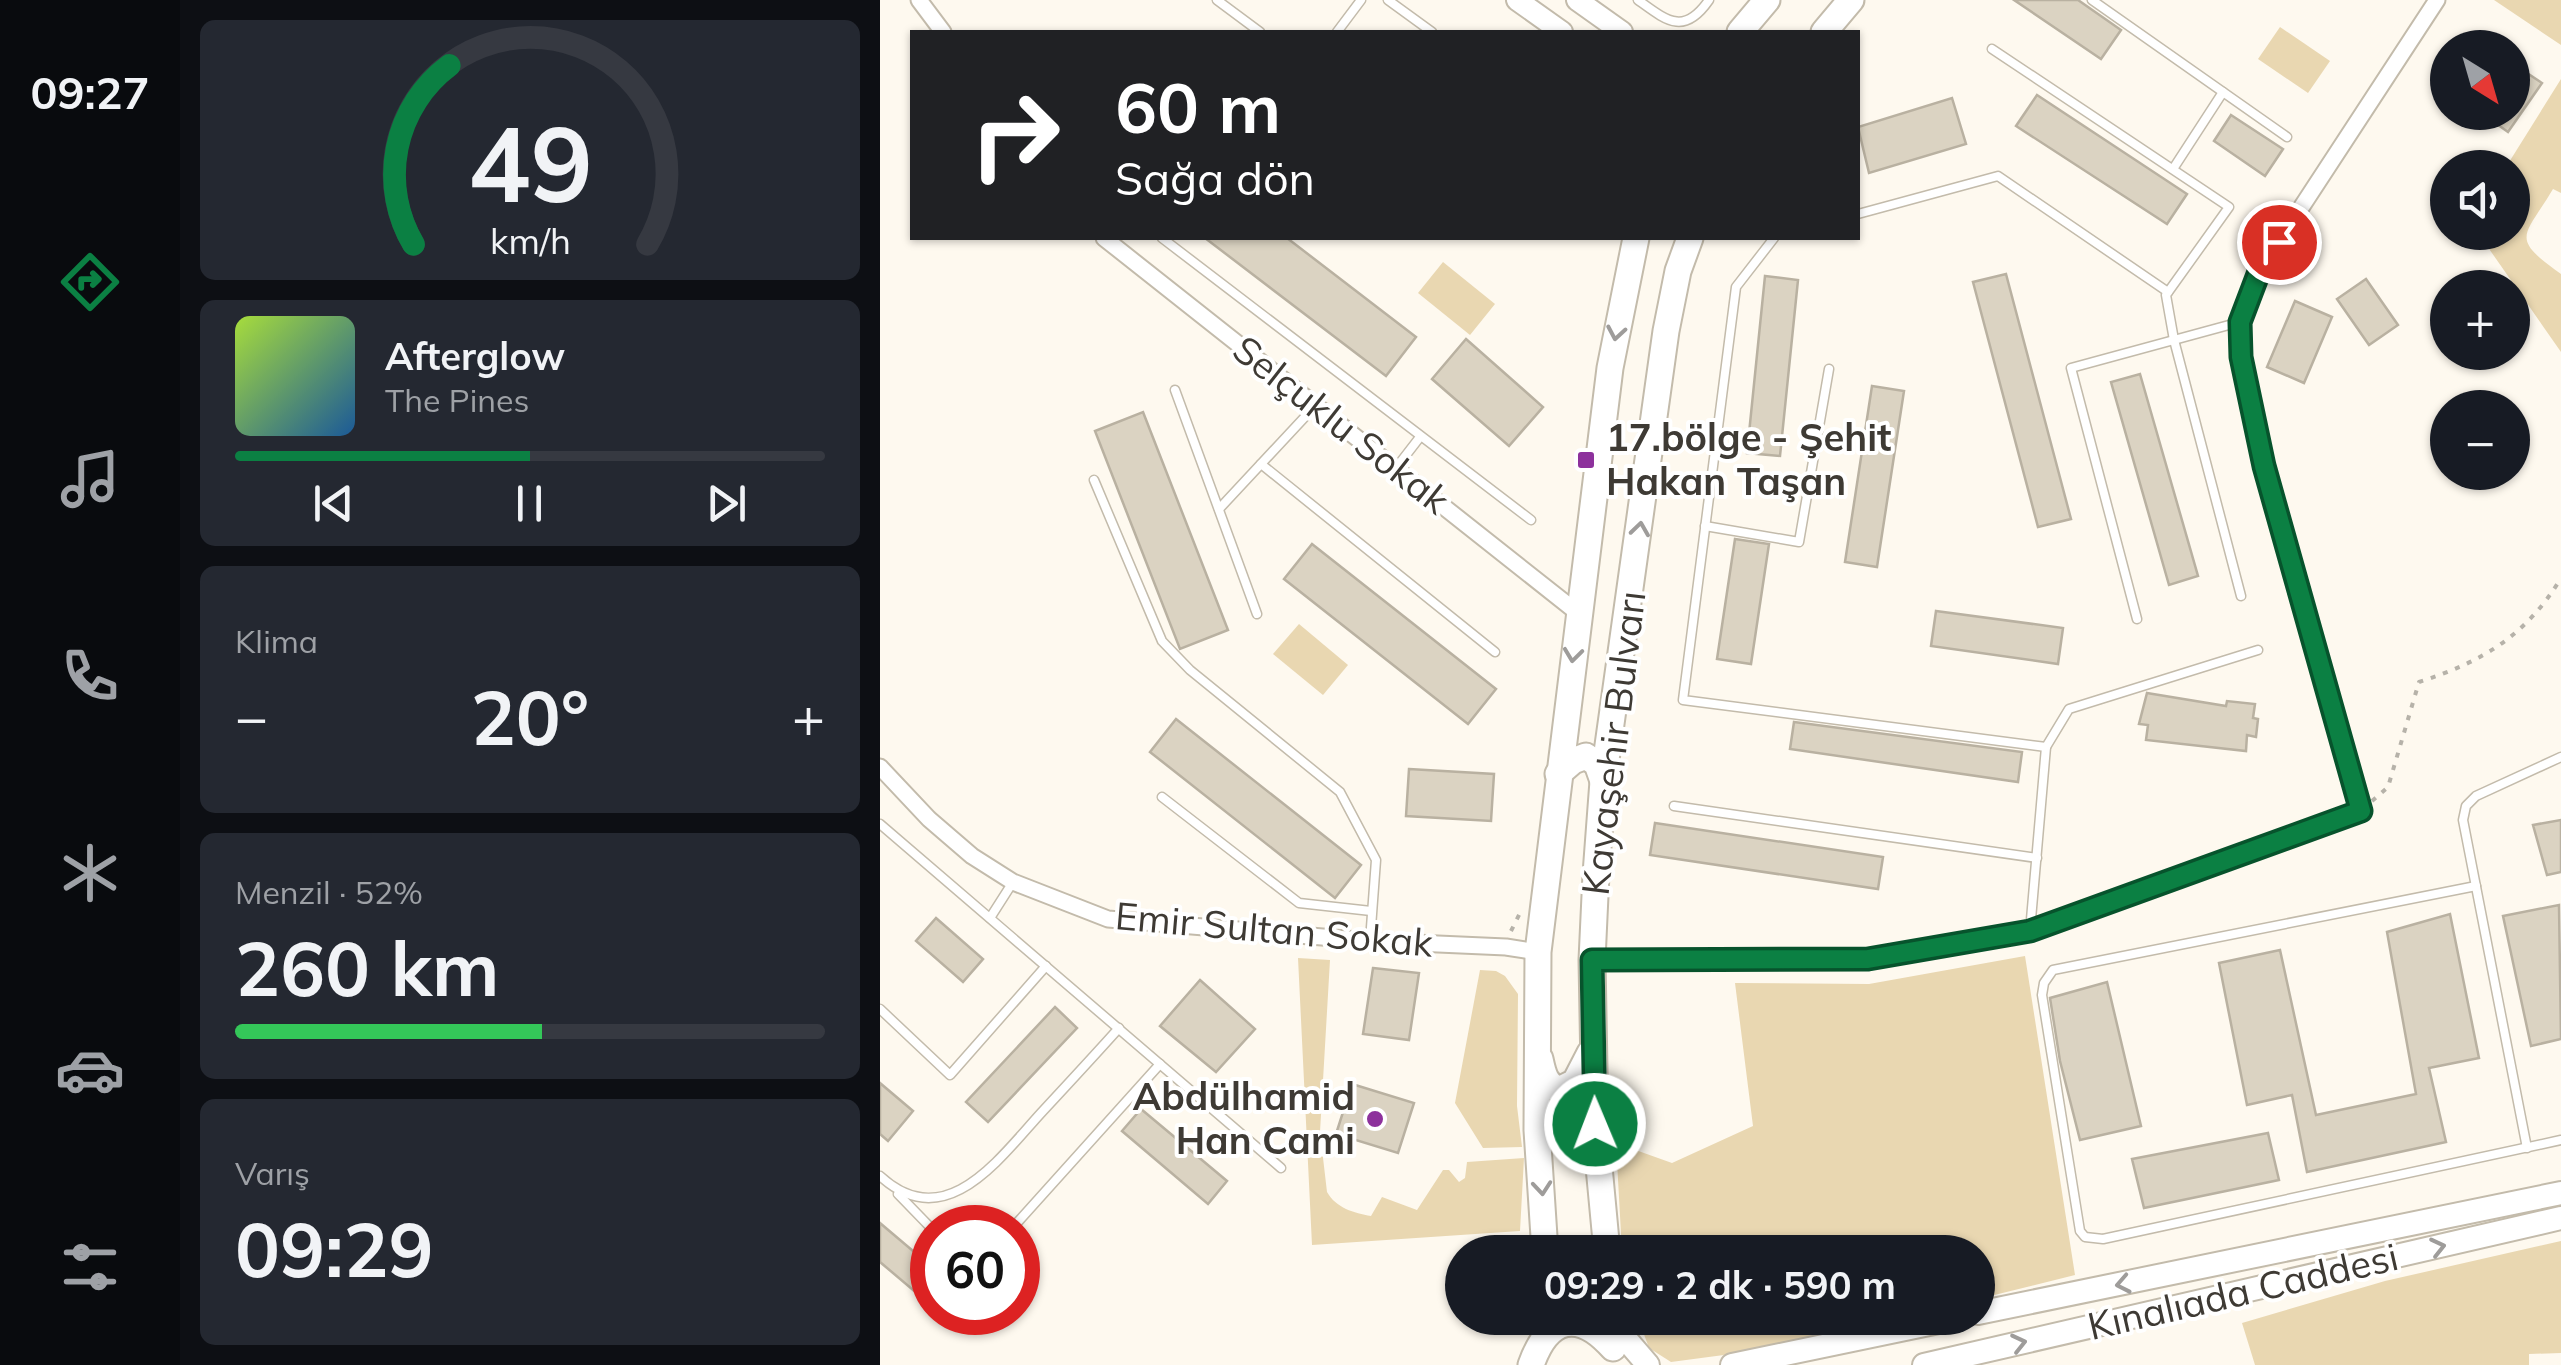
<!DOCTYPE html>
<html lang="tr">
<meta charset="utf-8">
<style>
:root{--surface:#171b24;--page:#242831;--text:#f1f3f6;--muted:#9ea1a6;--line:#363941;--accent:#0b8043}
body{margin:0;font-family:Mulish,sans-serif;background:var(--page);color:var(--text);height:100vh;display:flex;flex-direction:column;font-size:38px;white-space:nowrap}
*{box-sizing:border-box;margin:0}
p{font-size:32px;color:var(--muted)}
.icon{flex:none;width:55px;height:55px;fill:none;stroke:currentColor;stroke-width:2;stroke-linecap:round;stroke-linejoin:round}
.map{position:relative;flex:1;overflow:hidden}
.sheet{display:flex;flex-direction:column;gap:20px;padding:20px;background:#0d0f14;width:700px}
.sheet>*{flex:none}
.hud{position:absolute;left:30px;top:30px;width:950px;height:210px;border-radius:0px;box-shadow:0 2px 8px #0004;background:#202124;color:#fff;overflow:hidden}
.needle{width:65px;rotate:143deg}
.controls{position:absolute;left:1550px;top:30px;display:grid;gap:20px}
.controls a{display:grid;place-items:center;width:100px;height:100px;border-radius:50%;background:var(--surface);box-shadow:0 2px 8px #0004;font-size:50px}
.speed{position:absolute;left:30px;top:1205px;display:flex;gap:20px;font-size:50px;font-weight:700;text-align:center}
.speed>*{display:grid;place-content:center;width:130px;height:130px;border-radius:50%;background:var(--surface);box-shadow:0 2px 8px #0004;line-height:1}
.speed .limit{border:15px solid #d22;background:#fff;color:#111}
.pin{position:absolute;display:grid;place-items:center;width:85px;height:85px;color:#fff;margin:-42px;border:5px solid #fff;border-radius:50%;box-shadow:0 2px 10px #0007}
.me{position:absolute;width:110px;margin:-55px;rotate:359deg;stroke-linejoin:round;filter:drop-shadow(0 0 8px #0008)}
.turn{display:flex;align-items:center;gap:35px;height:210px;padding:0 40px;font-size:45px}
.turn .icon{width:130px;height:130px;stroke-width:2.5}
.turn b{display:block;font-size:70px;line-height:85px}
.big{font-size:75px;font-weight:700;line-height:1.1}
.sheet .tile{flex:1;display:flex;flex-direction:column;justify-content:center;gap:15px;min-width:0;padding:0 35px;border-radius:15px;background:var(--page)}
.sheet .dial{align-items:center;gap:0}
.dial svg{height:260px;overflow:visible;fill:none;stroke:var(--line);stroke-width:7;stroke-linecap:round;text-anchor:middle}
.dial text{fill:var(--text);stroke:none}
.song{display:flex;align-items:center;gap:30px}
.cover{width:120px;height:120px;border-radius:15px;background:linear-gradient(135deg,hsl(80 70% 55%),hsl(210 70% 35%))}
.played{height:10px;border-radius:5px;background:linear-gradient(90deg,var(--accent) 50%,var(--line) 50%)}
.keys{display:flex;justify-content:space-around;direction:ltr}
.heat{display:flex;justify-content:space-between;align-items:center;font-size:55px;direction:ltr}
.charge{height:15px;border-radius:8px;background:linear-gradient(90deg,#34c759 52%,var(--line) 0)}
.trip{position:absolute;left:565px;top:1235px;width:550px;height:100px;border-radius:50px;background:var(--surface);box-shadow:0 2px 8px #0004;font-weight:700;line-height:100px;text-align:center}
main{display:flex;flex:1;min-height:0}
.menu{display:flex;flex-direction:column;width:180px;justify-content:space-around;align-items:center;background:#090b0e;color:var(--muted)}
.menu .icon{width:70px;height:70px}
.menu .current{color:var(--accent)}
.menu b{font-size:45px;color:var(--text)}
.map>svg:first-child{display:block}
</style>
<main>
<nav class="menu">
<b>09:27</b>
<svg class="icon current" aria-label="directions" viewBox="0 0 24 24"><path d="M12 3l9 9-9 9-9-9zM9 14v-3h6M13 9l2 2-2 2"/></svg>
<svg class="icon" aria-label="music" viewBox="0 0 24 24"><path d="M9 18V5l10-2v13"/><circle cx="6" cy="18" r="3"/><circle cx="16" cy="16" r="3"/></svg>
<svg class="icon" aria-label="phone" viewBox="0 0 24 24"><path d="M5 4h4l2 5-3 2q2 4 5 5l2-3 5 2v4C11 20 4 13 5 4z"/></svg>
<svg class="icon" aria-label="climate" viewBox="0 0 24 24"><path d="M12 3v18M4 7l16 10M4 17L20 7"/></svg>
<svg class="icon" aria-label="car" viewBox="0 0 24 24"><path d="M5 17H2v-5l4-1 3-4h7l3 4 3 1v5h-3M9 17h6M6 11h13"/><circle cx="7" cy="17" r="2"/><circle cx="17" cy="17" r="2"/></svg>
<svg class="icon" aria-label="filters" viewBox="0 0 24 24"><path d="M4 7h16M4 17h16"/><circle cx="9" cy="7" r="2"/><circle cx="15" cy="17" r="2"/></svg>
</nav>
<section class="sheet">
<div class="tile dial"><svg viewBox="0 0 100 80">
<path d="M14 69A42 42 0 1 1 86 69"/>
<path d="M14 69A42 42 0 0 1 25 14" stroke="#0b8043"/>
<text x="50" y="56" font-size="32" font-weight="700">49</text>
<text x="50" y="72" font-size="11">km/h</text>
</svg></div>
<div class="tile">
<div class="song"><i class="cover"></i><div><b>Afterglow</b><p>The Pines</p></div></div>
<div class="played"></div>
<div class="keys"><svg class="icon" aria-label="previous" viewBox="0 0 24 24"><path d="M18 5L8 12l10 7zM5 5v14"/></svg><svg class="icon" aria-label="pause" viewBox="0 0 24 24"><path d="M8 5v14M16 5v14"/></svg><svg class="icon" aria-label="next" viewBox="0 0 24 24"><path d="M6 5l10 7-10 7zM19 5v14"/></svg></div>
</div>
<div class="tile"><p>Klima</p>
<div class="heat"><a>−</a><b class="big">20°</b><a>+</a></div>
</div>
<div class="tile"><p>Menzil · 52%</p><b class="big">260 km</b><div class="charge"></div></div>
<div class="tile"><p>Varış</p><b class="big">09:29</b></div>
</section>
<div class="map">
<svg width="1681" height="1365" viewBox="0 0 1681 1365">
<rect width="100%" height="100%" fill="#fef9ef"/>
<!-- green -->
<g fill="#e9d7b1">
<polygon points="1614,0 1681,0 1681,45"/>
<polygon points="1400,27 1450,61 1428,93 1378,59"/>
<path d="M1681,79V193L1673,189C1644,238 1629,237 1681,274V352L1598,233L1632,232V168L1626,167Z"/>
<polygon points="563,262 615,304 590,335 538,293"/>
<polygon points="419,624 468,665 443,695 393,654"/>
<polygon points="1145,956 1195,1275 1098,1299 1098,1252 742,1252 736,1143 792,1163 873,1126 855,983 989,984"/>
<path d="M418,958L450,960L440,1132L447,1192C456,1208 474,1213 491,1216L502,1197L537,1210L563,1170H569L579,1182L585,1178L587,1162L644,1158L640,1231L432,1245Z"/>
<polygon points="600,970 616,971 625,976 638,994 637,1106 642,1147 603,1148 575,1103"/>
<polygon points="1681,1241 1681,1353 1649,1354 1649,1365 1375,1365 1362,1323 1505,1281"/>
<polygon points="758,1318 1019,1318 889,1349 791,1362 769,1348"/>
</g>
<!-- building -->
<g fill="#dbd3c2" stroke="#b9b1a1" stroke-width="2.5">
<polygon points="1134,0 1198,0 1241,30 1221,59"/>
<polygon points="1632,63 1662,83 1628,132 1600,112 1632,112"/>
<polygon points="1157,95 1307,194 1287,224 1136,126"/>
<polygon points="1072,98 1086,144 989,173 978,127"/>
<polygon points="1351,115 1403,149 1385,176 1334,141"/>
<polygon points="325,238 407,238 536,337 506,376"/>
<polygon points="1126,274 1191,519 1158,527 1093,282"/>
<polygon points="885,276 918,280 900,456 867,453"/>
<polygon points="1486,279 1518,325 1489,345 1457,299"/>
<polygon points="1415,301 1452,317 1424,383 1387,367"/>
<polygon points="586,339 663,407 629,446 552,379"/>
<polygon points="1260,374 1318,576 1289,585 1231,382"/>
<polygon points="992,386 1024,391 997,567 965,562"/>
<polygon points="263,412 348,630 300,649 215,431"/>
<polygon points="855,539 889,544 871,664 837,659"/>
<polygon points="432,544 616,689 588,724 404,579"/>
<polygon points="1056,611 1183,628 1178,664 1051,646"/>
<polygon points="1267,693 1346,706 1347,701 1375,704 1373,718 1378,719 1376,737 1367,735 1366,751 1266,740 1268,725 1259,724"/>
<polygon points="296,719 481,865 455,898 270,752"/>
<polygon points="914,722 1142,752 1138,782 910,749"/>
<polygon points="529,769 614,774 611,821 526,816"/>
<polygon points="1681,820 1681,872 1667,875 1653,825"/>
<polygon points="775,823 1003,857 998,889 770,855"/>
<polygon points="1679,905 1681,1039 1651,1046 1623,916"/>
<polygon points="1570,914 1599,1058 1549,1068 1566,1142 1427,1172 1412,1095 1367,1105 1339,963 1400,950 1436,1115 1536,1094 1507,932"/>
<polygon points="56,918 103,959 83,982 36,941"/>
<polygon points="493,968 539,973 529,1040 483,1034"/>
<polygon points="320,980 375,1029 336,1072 280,1026"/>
<polygon points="1227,982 1261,1126 1200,1140 1180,1061 1170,998"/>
<polygon points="175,1007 197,1028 108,1122 86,1102"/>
<polygon points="0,1083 33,1111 8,1141 0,1134"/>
<polygon points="472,1084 534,1103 518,1153 456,1134"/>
<polygon points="261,1109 347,1181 328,1204 242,1131"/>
<polygon points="1388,1133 1399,1180 1264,1208 1252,1159"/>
<polygon points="0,1223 52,1267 52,1306 0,1262"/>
</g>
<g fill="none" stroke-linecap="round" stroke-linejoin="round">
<!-- service casing -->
<g stroke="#c3bbab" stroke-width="11">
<g id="service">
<polyline points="337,0 380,32"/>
<polyline points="508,0 552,32"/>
<path d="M758,0C787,21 804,36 829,0"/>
<polyline points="1212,0 1407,137"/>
<polyline points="457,32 481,0"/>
<polyline points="1112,49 1349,207 1286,295 1294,340 1361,596"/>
<polyline points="1293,169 1343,92"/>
<polyline points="978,214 1118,176 1288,292"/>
<polyline points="282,238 651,520"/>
<polyline points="894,238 856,287 803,700 1166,747 1189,709 1378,650"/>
<polyline points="295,390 377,614"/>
<polyline points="381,464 615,652"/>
<polyline points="516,468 540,437"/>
<polyline points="214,480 282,641 310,670 460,792 496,860 490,941"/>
<polyline points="339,509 436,405"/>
<polyline points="825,526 919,542 949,369"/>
<polyline points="1257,619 1191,368 1360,322"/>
<polyline points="282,797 419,903 491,911"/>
<polyline points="794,806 1157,858"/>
<polyline points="0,824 401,1168"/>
<polyline points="1596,886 1173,970 1164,983 1162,995 1200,1231 1205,1237 1223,1239 1681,1140"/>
<polyline points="110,918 133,882"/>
<polyline points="1150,931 1166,747"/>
<polyline points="0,1009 70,1075 166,966"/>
<polyline points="1647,1148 1583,820 1586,806 1596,796 1681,757"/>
<path d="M0,1176C65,1236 119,1159 161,1113C187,1085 213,1057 239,1028"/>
<polyline points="18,1194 52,1229"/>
<polyline points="136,1224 280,1064"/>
</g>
</g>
<!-- minor casing -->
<g stroke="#c3bbab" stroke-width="19">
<g id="minor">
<polyline points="39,0 63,32"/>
<polyline points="224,238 698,613"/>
<polyline points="0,767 49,819 92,856 133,882 228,919 490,941 626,947 658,952"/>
<polyline points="712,960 988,959 1150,931 1481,811 1371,409 1361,357 1360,322 1379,272 1557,0"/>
</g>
</g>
<!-- tertiary casing -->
<g stroke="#c3bbab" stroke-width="24">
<g id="tertiary">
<polyline points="637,0 682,32"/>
<polyline points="697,0 742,32"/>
</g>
</g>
<!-- secondary casing -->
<g stroke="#c3bbab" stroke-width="26">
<g id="secondary">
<polyline points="1098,1313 1681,1193"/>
<polyline points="736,1318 744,1337 768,1365"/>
<polyline points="852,1365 1078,1318"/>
<polyline points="1044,1365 1681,1218"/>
</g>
</g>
<!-- primary casing -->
<g stroke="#c3bbab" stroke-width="29">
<g id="primary">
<polyline points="860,32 887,0"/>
<polyline points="944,32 971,0"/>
<polyline points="678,774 693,761 706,756 717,764 723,781"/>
<path d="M660,1059C663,1073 665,1084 679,1090L695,1082L710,1053"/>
<polyline points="665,1252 657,1130 658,952 730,368 756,238"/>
<polyline points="727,1252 715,1124 712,960 716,874 723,781 786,331 798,271 810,238"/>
<path d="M651,1365C668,1317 698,1309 733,1348"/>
</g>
</g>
<!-- path -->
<g stroke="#b6b2a9" stroke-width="4" stroke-dasharray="5 8" stroke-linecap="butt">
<path d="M1492,801L1508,787L1539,682C1602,662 1646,636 1681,578"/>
<polyline points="631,931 640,913"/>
<polyline points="643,1331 645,1318"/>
</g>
<!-- service -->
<use href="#service" stroke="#fff" stroke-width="8"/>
<!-- minor -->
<use href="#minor" stroke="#fff" stroke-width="15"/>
<!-- tertiary -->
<use href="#tertiary" stroke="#fff" stroke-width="20"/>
<!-- secondary -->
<use href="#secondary" stroke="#fff" stroke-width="22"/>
<!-- primary -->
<use href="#primary" stroke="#fff" stroke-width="25"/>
</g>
<!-- one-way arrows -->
<defs><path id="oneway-chevron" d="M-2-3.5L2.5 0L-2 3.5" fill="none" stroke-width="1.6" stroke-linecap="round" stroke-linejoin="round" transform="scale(2.5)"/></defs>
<g stroke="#9e9c9a">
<use href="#oneway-chevron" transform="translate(736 333) rotate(100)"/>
<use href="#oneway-chevron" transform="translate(760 529) rotate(-82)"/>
<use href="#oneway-chevron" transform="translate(693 655) rotate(97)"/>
<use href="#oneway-chevron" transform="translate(662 1188) rotate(85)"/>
<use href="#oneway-chevron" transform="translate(1558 1247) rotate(-13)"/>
<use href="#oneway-chevron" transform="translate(1243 1284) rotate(169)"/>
<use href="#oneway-chevron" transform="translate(1139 1343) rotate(-13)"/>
</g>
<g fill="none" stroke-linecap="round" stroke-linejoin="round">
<!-- route casing -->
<g stroke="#07532c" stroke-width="25">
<polyline id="route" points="715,1124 712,960 988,959 1150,931 1481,811 1384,466 1361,357 1360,322 1379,272 1399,242"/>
</g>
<!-- route -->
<use href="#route" stroke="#0b8043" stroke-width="18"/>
</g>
<!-- markers -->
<g fill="#8d319c" stroke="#fff" stroke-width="4">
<rect x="696" y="450" width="20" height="20" rx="5"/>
<circle cx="495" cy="1119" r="10"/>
</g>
<g text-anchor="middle" stroke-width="8" stroke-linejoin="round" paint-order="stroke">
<!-- street labels -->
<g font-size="38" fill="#3e3a34" stroke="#fff">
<text transform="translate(461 425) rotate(38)" y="13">Selçuklu Sokak</text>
<text transform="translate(734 743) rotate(-83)" y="13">Kayaşehir Bulvarı</text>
<text transform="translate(394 930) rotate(5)" y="13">Emir Sultan Sokak</text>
<text transform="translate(1363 1292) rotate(-13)" y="13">Kınalıada Caddesi</text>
</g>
<!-- poi labels -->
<g font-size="38" font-weight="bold" fill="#3e3a34" stroke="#fff" text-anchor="start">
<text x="726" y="451">17.bölge - Şehit<tspan x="726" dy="44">Hakan Taşan</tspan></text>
<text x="475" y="1110" text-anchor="end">Abdülhamid<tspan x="475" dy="44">Han Cami</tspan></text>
</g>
</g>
</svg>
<div class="controls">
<a><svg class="needle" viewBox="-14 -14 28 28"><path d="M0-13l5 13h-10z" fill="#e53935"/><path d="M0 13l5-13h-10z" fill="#9ea1a6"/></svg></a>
<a><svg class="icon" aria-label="sound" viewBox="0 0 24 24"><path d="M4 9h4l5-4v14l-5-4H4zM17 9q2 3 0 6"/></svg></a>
<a>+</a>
<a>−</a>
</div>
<div class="speed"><div class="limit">60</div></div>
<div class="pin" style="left:1399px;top:242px;background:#d93025"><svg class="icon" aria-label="arrive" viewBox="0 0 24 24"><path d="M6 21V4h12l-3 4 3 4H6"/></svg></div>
<svg class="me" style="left:715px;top:1124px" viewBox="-20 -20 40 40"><circle r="17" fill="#0b8043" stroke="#fff" stroke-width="3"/><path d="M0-11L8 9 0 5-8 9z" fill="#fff"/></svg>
<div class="trip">09:29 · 2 dk · 590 m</div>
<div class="hud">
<div class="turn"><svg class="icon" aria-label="right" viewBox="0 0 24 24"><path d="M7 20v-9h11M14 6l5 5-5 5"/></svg><div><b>60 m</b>Sağa dön</div></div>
</div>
</div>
</main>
